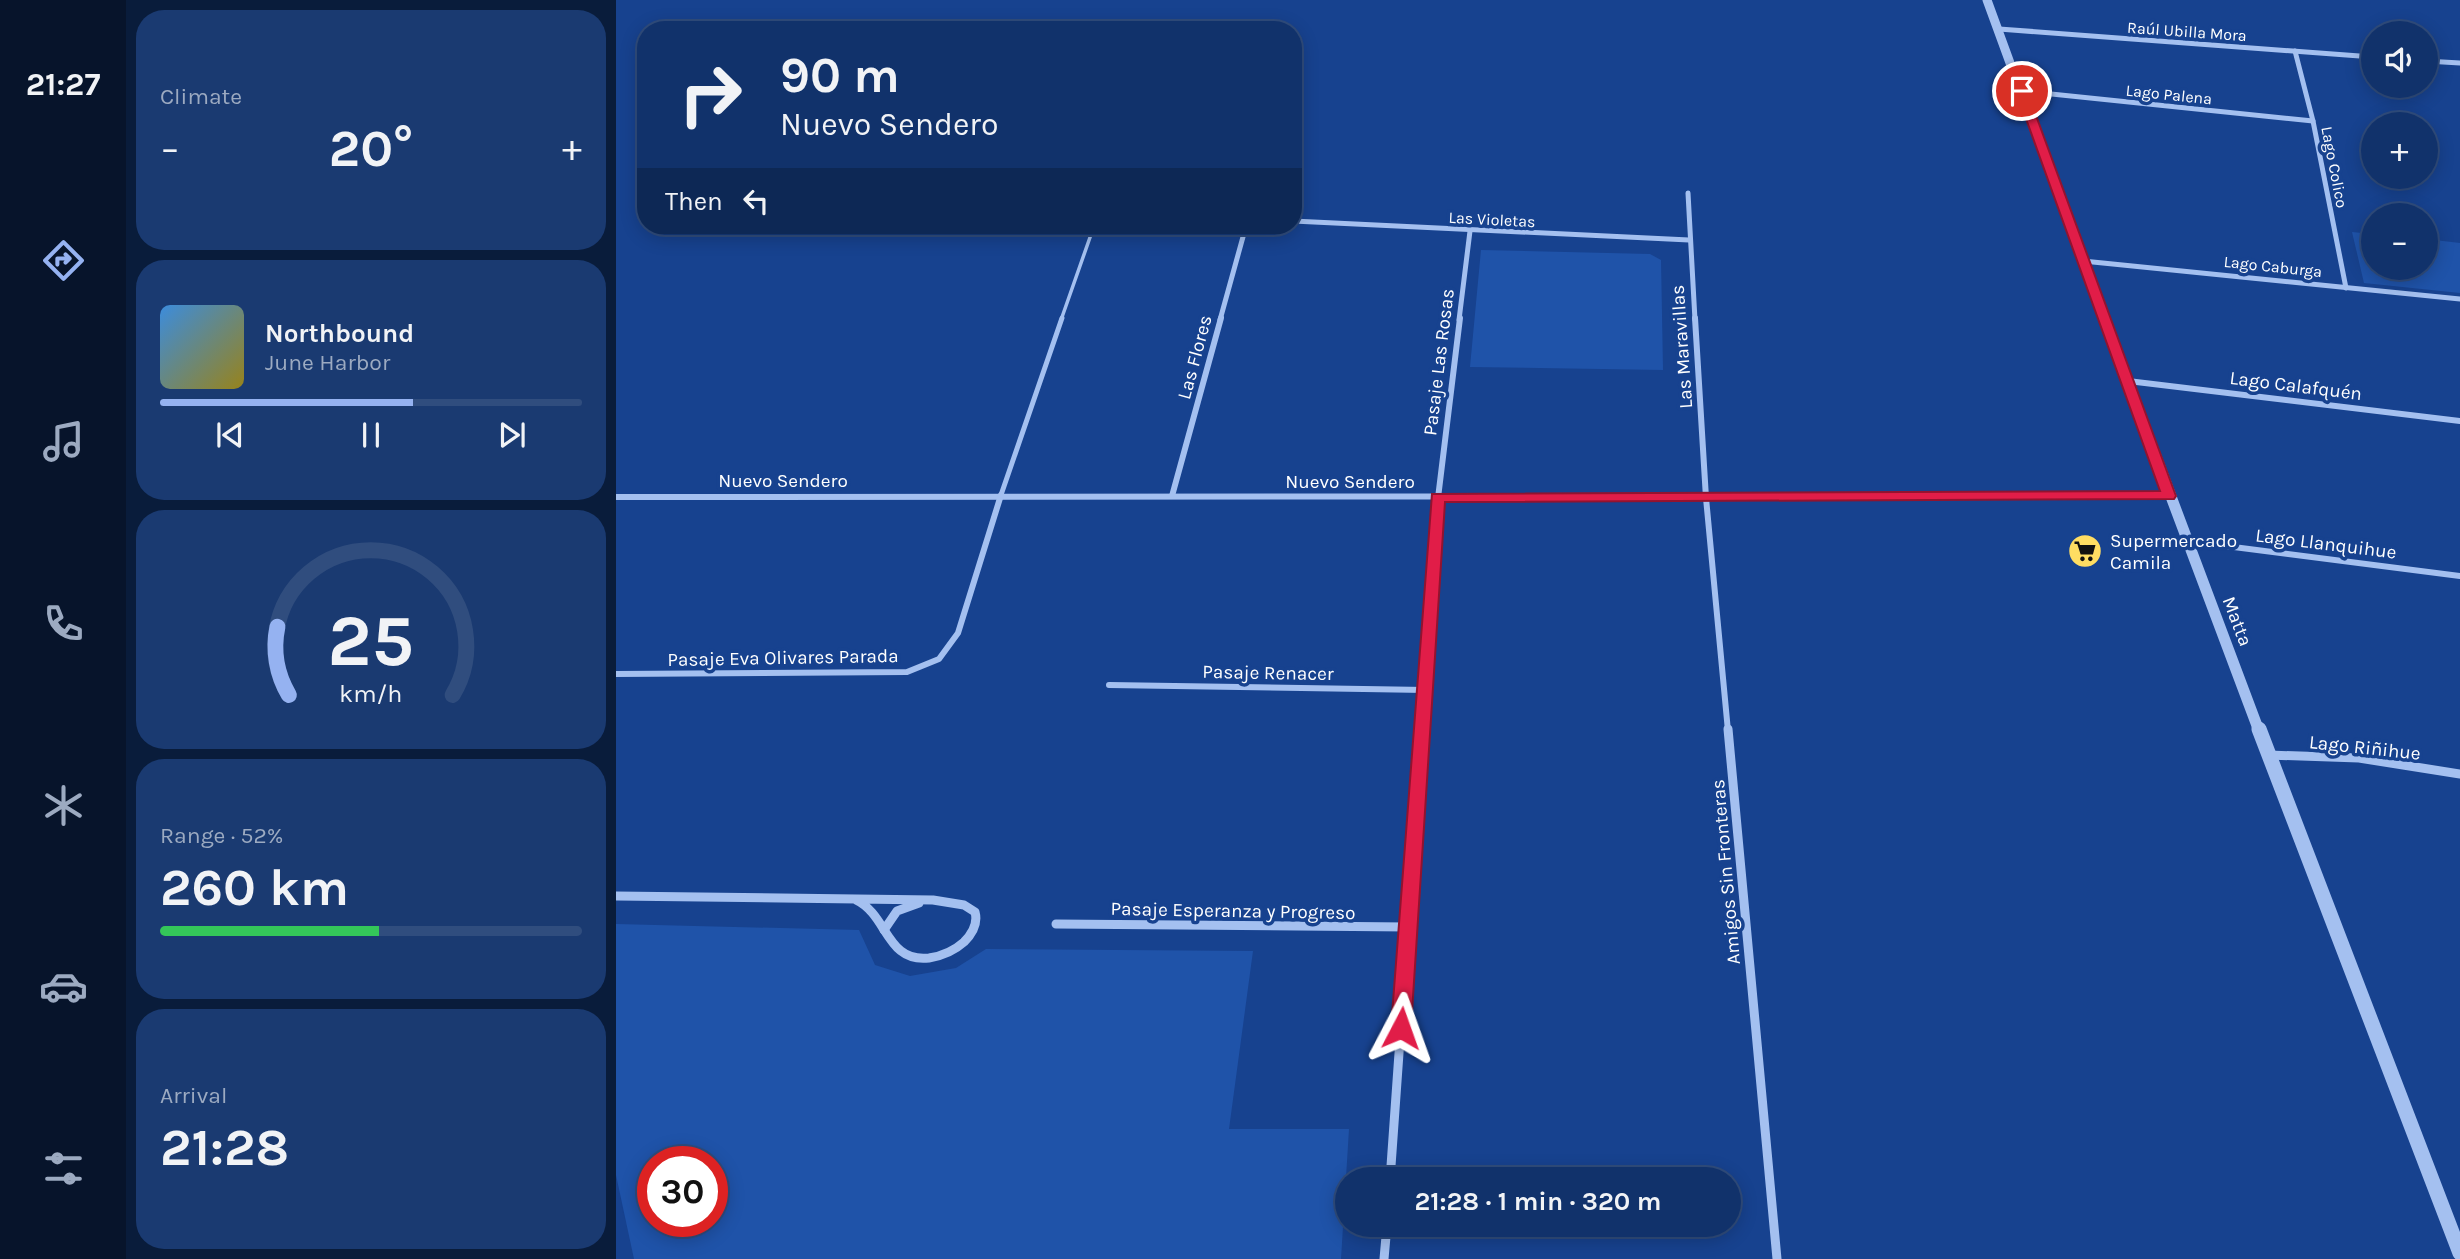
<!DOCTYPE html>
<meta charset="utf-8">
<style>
:root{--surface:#11326b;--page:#1a3a71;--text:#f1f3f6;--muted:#9caac1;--line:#304d7e;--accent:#95b2f1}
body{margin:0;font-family:Karla,sans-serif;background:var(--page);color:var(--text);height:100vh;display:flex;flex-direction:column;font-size:26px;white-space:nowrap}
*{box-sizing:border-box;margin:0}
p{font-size:23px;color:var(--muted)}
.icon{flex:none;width:38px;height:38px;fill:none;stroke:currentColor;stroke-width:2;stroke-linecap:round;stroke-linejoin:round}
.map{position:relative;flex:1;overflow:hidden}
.sheet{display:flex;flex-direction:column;gap:10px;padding:10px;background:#091c3b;width:490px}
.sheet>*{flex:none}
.banner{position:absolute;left:21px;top:21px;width:665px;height:214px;border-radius:28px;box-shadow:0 4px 18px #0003,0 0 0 2px var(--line);background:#11326b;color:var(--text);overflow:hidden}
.fabs{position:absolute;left:1745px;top:21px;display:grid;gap:14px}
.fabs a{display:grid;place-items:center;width:77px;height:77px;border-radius:50%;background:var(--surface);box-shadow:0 4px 18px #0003,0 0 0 2px var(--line);font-size:35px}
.speed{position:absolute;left:21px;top:1146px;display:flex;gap:14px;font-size:35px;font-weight:700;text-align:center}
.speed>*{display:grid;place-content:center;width:91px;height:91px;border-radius:50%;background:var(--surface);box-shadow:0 4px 18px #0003,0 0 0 2px var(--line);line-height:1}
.speed .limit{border:10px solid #d22;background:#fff;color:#111}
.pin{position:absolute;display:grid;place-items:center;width:60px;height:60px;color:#fff;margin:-30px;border:4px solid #fff;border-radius:50%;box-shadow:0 2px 7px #0007}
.me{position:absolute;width:77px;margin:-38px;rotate:4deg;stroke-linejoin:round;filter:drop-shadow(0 0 5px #0008)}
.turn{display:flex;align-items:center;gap:24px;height:147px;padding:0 28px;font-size:32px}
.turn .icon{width:91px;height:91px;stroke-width:2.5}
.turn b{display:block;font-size:49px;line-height:60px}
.then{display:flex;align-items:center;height:66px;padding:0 28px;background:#0003;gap:14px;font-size:26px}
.big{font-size:52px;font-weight:700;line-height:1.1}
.sheet .widget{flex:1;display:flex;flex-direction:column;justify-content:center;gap:10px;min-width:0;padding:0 24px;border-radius:28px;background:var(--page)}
.sheet .dial{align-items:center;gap:0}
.dial svg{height:182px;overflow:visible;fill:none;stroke:var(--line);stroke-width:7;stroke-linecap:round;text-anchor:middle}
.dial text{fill:var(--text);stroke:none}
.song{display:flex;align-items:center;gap:21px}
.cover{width:84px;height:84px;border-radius:10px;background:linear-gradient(135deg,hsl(210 70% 55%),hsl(50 70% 35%))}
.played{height:7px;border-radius:4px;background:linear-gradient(90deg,var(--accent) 60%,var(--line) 60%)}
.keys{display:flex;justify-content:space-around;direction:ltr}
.heat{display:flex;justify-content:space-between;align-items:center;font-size:38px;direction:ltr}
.charge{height:10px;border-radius:5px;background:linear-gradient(90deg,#34c759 52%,var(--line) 0)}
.trip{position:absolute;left:719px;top:1167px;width:406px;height:70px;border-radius:35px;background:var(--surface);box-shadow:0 4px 18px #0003,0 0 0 2px var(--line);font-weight:700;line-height:70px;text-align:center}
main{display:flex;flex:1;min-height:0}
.tab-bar{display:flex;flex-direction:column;width:126px;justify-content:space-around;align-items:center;background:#07142b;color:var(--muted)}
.tab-bar .icon{width:49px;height:49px}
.tab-bar .current{color:var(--accent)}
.tab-bar b{font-size:32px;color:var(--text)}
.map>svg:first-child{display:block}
</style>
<main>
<nav class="tab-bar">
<b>21:27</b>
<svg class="icon current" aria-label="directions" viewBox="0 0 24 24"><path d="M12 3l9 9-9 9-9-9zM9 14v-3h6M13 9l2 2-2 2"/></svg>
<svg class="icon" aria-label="music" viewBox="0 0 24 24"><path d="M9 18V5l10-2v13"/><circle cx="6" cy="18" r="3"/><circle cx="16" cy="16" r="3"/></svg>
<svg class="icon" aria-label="phone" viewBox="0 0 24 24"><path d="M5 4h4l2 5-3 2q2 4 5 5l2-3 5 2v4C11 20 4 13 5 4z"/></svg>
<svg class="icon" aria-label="climate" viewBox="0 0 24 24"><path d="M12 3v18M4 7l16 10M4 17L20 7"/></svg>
<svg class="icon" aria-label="car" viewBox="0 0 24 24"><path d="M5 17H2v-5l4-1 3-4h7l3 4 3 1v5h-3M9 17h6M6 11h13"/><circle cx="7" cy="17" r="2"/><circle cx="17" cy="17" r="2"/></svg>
<svg class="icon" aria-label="filters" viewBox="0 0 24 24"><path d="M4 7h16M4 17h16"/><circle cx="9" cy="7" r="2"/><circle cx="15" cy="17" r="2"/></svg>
</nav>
<section class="sheet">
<div class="widget"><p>Climate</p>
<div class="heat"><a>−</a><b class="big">20°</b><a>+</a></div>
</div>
<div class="widget">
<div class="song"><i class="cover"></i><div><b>Northbound</b><p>June Harbor</p></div></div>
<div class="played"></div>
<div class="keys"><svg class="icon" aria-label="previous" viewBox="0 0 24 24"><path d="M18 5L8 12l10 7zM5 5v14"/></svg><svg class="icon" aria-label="pause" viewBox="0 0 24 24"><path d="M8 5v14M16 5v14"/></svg><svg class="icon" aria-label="next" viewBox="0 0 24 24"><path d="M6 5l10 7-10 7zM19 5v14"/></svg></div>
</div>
<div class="widget dial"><svg viewBox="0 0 100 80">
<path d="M14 69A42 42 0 1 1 86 69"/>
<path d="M14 69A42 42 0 0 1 9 39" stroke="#95b2f1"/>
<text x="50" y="56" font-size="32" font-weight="700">25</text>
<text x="50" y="72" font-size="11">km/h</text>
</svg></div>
<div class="widget"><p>Range · 52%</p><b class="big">260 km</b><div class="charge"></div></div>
<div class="widget"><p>Arrival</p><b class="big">21:28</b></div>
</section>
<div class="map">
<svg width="1844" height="1259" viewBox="0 0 1844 1259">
<rect width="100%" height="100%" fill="#17428f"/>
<!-- green -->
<g fill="#1f53a9" fill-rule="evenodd">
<polygon points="1736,232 1757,234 1757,268 1810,268 1810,239 1844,243 1844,293 1748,283"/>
<polygon points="865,250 1034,254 1045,260 1047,370 854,367"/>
<path d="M0,924L243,930L259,965L294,976L340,968L370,949L637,951L613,1129H733L725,1259H18L0,1175ZM96,1162V1222H37V1162Z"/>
</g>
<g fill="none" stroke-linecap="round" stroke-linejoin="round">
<!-- service-far1 -->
<polyline stroke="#a4c0f0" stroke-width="3.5" points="445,320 478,226"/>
<!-- service -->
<polyline stroke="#a4c0f0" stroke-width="5" points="385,495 446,318"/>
<!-- minor-far2 -->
<g stroke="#a4c0f0" stroke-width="5">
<polyline points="1383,29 1757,57"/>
<polyline points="1679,51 1697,121 1730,288"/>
<polyline points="1810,61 1844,63"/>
<polyline points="1406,91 1697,121"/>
<polyline points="1072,193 1079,320"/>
<polyline points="677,221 1073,240"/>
<polyline points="1467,261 1844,299"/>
<polyline points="604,320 630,226"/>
<polyline points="843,320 854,231"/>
</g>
<!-- minor-far1 -->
<g stroke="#a4c0f0" stroke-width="6">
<polyline points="1079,318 1090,498 1112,731"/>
<polyline points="1512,381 1844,421"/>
<polyline points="556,496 605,318"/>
<polyline points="0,497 1553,496"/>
<polyline points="1571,541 1844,576"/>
<polyline points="0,674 291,672 323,659 342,633 385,495"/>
<polyline points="493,685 810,690"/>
<polyline points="806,731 822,498 844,318"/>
</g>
<!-- minor -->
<g stroke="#a4c0f0" stroke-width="9">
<polyline points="1112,729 1161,1259"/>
<polyline points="1652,755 1743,758 1844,774"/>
<path d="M0,896L317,900L348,905L359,912C362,923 356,934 348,942C338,951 326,956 313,958C270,963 272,915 240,900"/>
<polyline points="440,924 792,927"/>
<polyline points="268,930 281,911 303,903"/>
<polyline points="774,1180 806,729"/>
<polyline points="768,1259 771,1225"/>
</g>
<!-- tertiary-far2 -->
<polyline stroke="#a4c0f0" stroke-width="9" points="1371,0 1488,320"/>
<!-- tertiary-far1 -->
<polyline stroke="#a4c0f0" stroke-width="11" points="1488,318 1643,731"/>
<!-- tertiary -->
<polyline stroke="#a4c0f0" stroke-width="15" points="1643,729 1844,1253"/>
</g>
<!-- route -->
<polygon fill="#e11d48" stroke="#92132f" stroke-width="2" points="1406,88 1411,91 1560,496 1558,499 829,502 795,1028 792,1034 785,1036 778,1034 775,1028 816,494 1544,491 1400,91"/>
<!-- icons -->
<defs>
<g id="supermarket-disc" transform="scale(1.75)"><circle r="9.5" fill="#ffdd62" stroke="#17428f"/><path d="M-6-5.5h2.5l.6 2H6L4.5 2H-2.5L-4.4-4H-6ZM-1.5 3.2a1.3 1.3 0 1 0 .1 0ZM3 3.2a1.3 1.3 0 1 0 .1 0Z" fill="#111"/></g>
</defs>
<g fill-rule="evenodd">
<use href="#supermarket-disc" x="1469" y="551"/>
</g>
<g text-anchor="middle" stroke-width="7" stroke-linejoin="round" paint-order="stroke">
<!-- far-street labels -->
<g font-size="16" fill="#fff" stroke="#17428f">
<text transform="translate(1571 31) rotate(4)" y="6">Raúl Ubilla Mora</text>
<text transform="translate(1553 94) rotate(6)" y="6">Lago Palena</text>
<text transform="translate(1719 167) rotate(79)" y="6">Lago Colico</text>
<text transform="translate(876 219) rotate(3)" y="6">Las Violetas</text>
<text transform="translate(1657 266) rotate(6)" y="6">Lago Caburga</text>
</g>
<!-- street labels -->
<g font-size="19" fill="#fff" stroke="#17428f">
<text transform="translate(1065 347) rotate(-94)" y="7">Las Maravillas</text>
<text transform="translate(578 357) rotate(-75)" y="7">Las Flores</text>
<text transform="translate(822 362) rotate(-83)" y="7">Pasaje Las Rosas</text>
<text transform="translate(1680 385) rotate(7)" y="7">Lago Calafquén</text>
<text x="167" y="487">Nuevo Sendero</text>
<text x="734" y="488">Nuevo Sendero</text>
<text transform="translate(1710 543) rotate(7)" y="7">Lago Llanquihue</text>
<text transform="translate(1622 621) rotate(69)" y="7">Matta</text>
<text transform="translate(167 657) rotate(-1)" y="7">Pasaje Eva Olivares Parada</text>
<text transform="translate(652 672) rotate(1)" y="7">Pasaje Renacer</text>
<text transform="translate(1749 747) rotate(6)" y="7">Lago Riñihue</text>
<text transform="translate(1109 872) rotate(-95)" y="7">Amigos Sin Fronteras</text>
<text transform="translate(617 910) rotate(1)" y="7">Pasaje Esperanza y Progreso</text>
</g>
<!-- poi labels -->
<g font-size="19" fill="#fff" stroke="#17428f" text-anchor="start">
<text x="1494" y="547">Supermercado<tspan x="1494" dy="22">Camila</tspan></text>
</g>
</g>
</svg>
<div class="fabs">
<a><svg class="icon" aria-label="sound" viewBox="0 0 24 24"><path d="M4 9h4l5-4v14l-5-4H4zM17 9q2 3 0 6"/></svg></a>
<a>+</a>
<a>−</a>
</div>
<div class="speed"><div class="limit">30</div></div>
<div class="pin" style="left:1406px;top:91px;background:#d93025"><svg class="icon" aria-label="arrive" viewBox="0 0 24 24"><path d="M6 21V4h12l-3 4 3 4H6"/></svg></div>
<svg class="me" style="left:785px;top:1028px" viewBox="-20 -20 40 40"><path d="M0-17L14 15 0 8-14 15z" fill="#e11d48" stroke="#fff" stroke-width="4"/></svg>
<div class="trip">21:28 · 1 min · 320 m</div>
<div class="banner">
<div class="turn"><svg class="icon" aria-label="right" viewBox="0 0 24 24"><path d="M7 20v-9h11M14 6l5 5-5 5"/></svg><div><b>90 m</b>Nuevo Sendero</div></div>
<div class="then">Then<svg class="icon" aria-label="left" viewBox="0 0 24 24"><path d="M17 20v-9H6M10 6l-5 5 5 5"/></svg></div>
</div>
</div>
</main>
